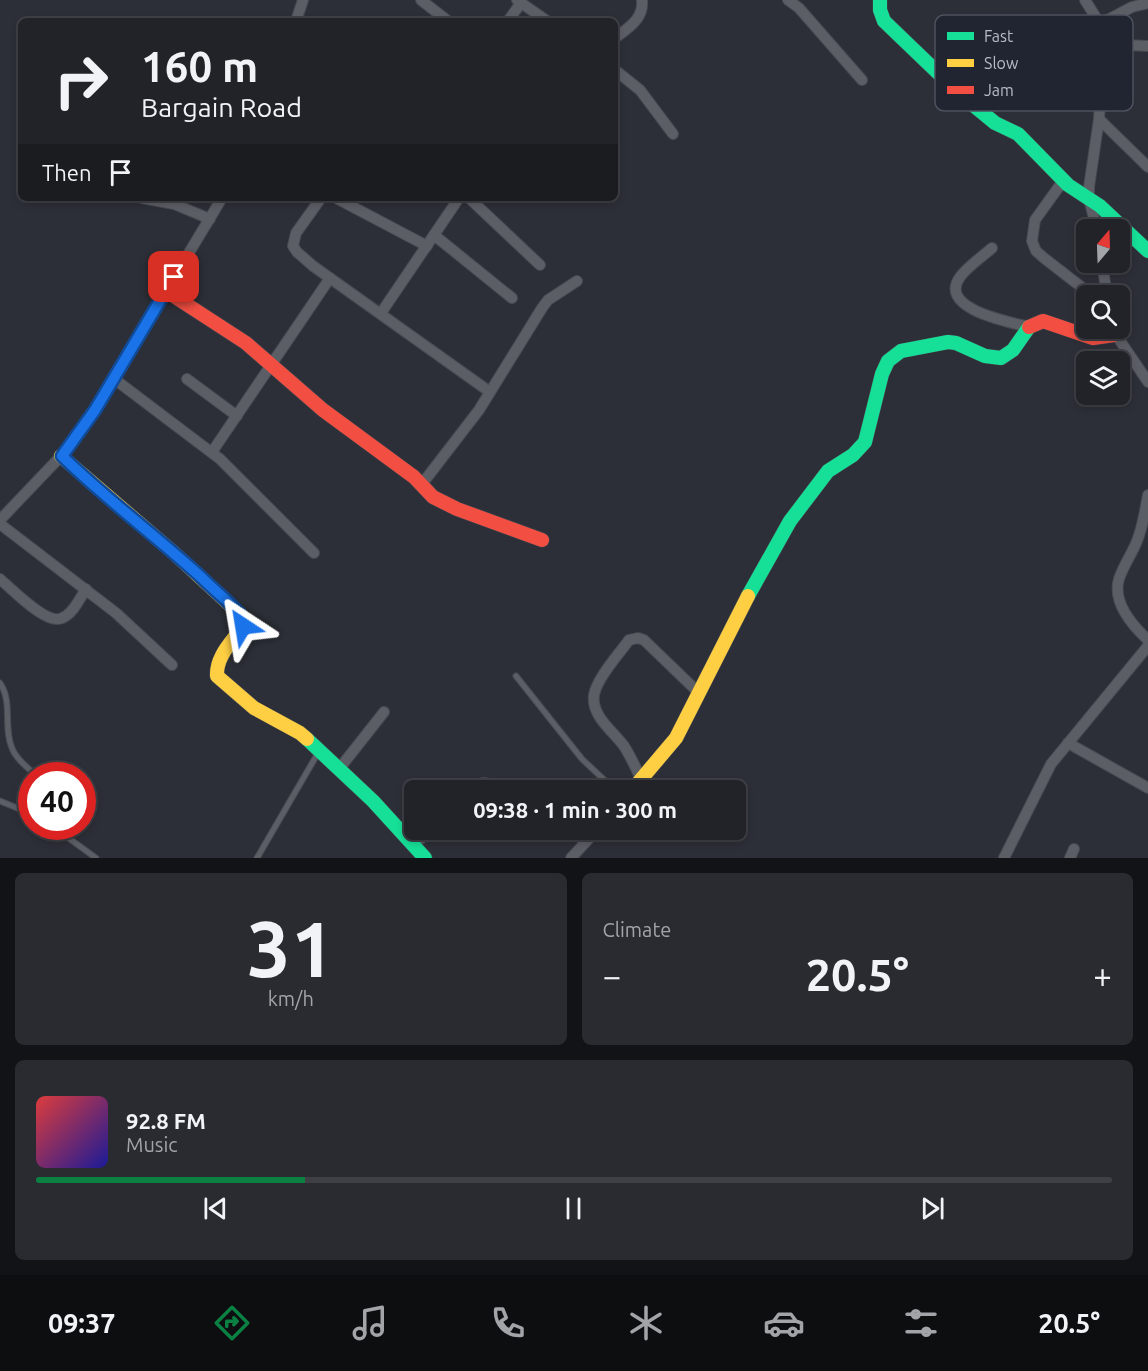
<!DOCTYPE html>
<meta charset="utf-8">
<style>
:root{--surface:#212329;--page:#292b31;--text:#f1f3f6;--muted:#a2a4a8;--line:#3e4046;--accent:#0b8043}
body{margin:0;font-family:Ubuntu,sans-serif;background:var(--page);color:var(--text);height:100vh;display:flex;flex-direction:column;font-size:22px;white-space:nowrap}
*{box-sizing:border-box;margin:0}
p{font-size:20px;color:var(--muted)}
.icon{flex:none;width:33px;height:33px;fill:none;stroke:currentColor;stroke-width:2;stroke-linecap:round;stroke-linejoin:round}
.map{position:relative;height:858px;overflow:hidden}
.drawer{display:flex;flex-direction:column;gap:15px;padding:15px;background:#121317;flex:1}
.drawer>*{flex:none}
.guide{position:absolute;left:18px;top:18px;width:600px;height:183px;border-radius:9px;box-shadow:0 3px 9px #0003,0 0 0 2px var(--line);background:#212329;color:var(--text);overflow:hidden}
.needle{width:39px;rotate:19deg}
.controls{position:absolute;left:1076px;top:219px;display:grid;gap:12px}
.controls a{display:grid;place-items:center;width:54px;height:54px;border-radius:9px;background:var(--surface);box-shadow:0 3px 9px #0003,0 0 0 2px var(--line);font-size:30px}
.speed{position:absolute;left:18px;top:762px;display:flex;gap:12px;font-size:30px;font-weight:700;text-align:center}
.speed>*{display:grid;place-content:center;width:78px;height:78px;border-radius:50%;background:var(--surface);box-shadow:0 3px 9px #0003,0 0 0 2px var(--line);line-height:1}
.speed .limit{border:9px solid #d22;background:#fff;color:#111}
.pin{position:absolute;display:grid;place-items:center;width:51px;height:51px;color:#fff;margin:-26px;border-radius:12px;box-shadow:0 3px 9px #0006}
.me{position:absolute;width:66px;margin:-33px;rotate:327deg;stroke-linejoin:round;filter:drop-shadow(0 0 4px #0008)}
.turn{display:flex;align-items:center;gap:21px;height:126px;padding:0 24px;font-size:27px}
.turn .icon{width:78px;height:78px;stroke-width:2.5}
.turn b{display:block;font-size:42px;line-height:51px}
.then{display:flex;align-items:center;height:57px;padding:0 24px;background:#0003;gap:12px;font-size:22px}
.big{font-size:45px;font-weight:600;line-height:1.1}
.drawer .card{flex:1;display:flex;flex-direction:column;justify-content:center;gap:9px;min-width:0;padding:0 21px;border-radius:9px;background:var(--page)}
.drawer .dial{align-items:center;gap:0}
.dial b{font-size:78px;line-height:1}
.song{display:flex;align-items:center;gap:18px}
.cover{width:72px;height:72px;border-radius:9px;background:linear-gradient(135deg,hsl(0 70% 55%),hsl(240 70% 35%))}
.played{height:6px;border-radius:3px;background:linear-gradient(90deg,var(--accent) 25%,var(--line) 25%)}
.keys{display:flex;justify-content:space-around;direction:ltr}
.heat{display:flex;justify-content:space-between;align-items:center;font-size:33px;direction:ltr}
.drawer .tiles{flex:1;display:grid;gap:15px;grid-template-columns:1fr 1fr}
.card:last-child{grid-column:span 2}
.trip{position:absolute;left:404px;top:780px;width:342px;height:60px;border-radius:9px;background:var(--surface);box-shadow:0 3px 9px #0003,0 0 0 2px var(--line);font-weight:600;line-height:60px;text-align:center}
.tabs{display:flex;height:96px;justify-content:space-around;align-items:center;background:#0d0e10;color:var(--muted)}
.tabs .icon{width:42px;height:42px}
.tabs .current{color:var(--accent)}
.tabs b{font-size:27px;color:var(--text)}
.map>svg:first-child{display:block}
</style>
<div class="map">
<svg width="1148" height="858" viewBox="0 0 1148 858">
<rect width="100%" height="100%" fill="#2c2f37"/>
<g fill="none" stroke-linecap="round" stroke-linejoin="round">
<!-- lane casing -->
<g stroke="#474a51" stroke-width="7">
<g id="lane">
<polyline points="516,676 582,759 615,790"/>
<path d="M0,683C13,702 3,728 12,748C16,759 28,768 37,776"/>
<polyline points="0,801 32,814"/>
<polyline points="52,826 96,858"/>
<polyline points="257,858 318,753"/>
</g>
</g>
<!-- street casing -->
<g stroke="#474a51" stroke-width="12">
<g id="street">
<polyline points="421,0 448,21"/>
<polyline points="517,0 547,21"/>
<polyline points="788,0 799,8 862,80"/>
<polyline points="1085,0 1100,24 1103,51 1099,119 1089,187 1089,199 1097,230"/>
<polyline points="296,21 303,0"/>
<polyline points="508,21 521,3"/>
<polyline points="1100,24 1132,7 1148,3"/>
<path d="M615,38C628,28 644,19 642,0"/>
<polyline points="1103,44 1148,46"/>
<polyline points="615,70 640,90 673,134"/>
<polyline points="1099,119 1148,167"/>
<polyline points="1063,181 1035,220 1032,241 1036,251 1044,258 1093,296"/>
<polyline points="142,198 174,204 210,219"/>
<polyline points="321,198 296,233 293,246 297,252 313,266 490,392"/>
<polyline points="336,198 427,246"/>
<polyline points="469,198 540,265"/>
<polyline points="434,235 512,298"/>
<path d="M992,248C982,257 968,266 960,277C937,309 1010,322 1029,327"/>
<polyline points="1102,262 1107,296"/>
<polyline points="381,313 459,198"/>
<polyline points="1112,329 1148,382"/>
<polyline points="113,378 220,459 314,553"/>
<polyline points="187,379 237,416"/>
<polyline points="212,452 330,278"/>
<polyline points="422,484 479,410 542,308 548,300 577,281"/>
<path d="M1148,495C1145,510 1143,526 1137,541C1132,554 1123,566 1119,579C1112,602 1133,626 1148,640"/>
<polyline points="0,520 61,456 84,427 222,198"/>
<polyline points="0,524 116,613 172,665"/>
<path d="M0,579C12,589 47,626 62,618C73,614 80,598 86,589"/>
<polyline points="1068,743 1148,788"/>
<polyline points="339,769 384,712"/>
<path d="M641,779C636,768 631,757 624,746C613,731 591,716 594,695C597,678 619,654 629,640L638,638L644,640L699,693"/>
<polyline points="472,790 483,783 489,784 497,790"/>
<polyline points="413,844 433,830"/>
<polyline points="571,858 597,830"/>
<polyline points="1004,858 1051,764 1148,646"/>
<polyline points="1070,858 1074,849"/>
</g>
</g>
<!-- fast casing -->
<g stroke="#474a51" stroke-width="15">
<g id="fast">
<polyline points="880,0 880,10 884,21 961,95 995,123 1018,134 1068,185 1100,206 1148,251"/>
<polyline points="748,596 790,521 828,471 853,455 865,442 882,374 888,361 901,351 948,342 956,343 985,356 1001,358 1013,350 1029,327"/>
<polyline points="307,739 373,801 425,858"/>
</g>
</g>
<!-- slow casing -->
<g stroke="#474a51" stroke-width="15">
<g id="slow">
<path d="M61,456L174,553L240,614L244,621L243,626C232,642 216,656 217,676L254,708L300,733L307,739"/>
<polyline points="632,790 676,738 748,596"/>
</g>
</g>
<!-- jam casing -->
<g stroke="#474a51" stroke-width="15">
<g id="jam">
<polyline points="166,291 246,343 323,410 414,477 433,497 457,509 542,540"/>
<polyline points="1029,327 1043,321 1093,338 1114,335"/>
</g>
</g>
<!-- lane -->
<use href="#lane" stroke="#5c5e65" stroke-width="5"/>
<!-- street -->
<use href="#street" stroke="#5c5e65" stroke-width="10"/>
<!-- fast -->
<use href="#fast" stroke="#16e098" stroke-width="14"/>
<!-- slow -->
<use href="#slow" stroke="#ffcf43" stroke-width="14"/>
<!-- jam -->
<use href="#jam" stroke="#f24e42" stroke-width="14"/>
</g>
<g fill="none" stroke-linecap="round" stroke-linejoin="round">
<!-- route casing -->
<g stroke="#114b97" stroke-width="15">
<path id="route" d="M174,277L95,410L62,456C106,499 156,536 202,578C214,590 228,601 239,613C243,618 244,620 243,626"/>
</g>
<!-- route -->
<use href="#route" stroke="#1a73e8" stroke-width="10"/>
</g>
<!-- legend -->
<rect x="935" y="15" width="198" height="96" rx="9" fill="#202531" stroke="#4d525e" stroke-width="1.5"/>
<rect x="947" y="32" width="27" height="8" fill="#16e098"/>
<rect x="947" y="59" width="27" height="8" fill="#ffcf43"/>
<rect x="947" y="86" width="27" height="8" fill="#f24e42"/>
<g font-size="16" fill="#b7bcc7">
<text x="984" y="42">Fast</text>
<text x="984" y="69">Slow</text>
<text x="984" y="96">Jam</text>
</g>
</svg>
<div class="controls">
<a><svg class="needle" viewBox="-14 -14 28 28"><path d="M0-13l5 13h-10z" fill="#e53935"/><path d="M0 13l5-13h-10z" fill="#a2a4a8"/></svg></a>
<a><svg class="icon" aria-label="search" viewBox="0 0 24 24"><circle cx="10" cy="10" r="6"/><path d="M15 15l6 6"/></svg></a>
<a><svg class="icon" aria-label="layers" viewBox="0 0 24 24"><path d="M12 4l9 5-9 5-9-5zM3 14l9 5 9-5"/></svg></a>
</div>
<div class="speed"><div class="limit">40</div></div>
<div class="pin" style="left:174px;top:277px;background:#d93025"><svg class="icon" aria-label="arrive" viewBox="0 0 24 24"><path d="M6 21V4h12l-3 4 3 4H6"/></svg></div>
<svg class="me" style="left:243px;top:626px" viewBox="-20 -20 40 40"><path d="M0-17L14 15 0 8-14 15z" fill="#1a73e8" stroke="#fff" stroke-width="4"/></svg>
<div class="trip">09:38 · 1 min · 300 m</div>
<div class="guide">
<div class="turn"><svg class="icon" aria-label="right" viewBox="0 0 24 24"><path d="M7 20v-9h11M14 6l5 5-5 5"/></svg><div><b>160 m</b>Bargain Road</div></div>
<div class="then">Then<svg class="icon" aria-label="arrive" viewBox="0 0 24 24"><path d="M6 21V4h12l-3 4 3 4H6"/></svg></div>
</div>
</div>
<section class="drawer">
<div class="tiles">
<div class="card dial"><b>31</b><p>km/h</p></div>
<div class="card"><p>Climate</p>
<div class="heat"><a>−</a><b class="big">20.5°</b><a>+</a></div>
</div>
<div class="card">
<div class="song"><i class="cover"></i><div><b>92.8 FM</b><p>Music</p></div></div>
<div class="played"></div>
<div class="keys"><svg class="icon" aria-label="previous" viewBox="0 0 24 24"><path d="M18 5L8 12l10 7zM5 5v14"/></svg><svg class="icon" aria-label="pause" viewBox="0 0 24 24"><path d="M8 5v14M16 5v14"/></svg><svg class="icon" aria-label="next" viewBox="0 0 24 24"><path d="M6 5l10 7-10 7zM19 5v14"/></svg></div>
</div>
</div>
</section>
<nav class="tabs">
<b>09:37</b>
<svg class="icon current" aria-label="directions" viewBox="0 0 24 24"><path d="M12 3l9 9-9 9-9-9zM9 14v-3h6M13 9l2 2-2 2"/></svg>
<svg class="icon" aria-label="music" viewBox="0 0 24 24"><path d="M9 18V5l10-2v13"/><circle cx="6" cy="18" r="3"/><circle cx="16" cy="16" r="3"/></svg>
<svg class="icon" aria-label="phone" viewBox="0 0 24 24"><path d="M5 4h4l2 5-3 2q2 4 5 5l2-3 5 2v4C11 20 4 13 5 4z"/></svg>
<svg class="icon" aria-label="climate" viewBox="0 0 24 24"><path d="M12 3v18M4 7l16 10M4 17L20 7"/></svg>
<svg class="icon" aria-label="car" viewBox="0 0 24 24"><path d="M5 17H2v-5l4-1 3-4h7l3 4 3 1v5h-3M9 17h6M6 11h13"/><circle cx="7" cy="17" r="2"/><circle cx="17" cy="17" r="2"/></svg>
<svg class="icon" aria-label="filters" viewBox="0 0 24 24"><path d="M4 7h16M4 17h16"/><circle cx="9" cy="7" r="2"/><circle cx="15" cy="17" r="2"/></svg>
<b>20.5°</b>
</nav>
